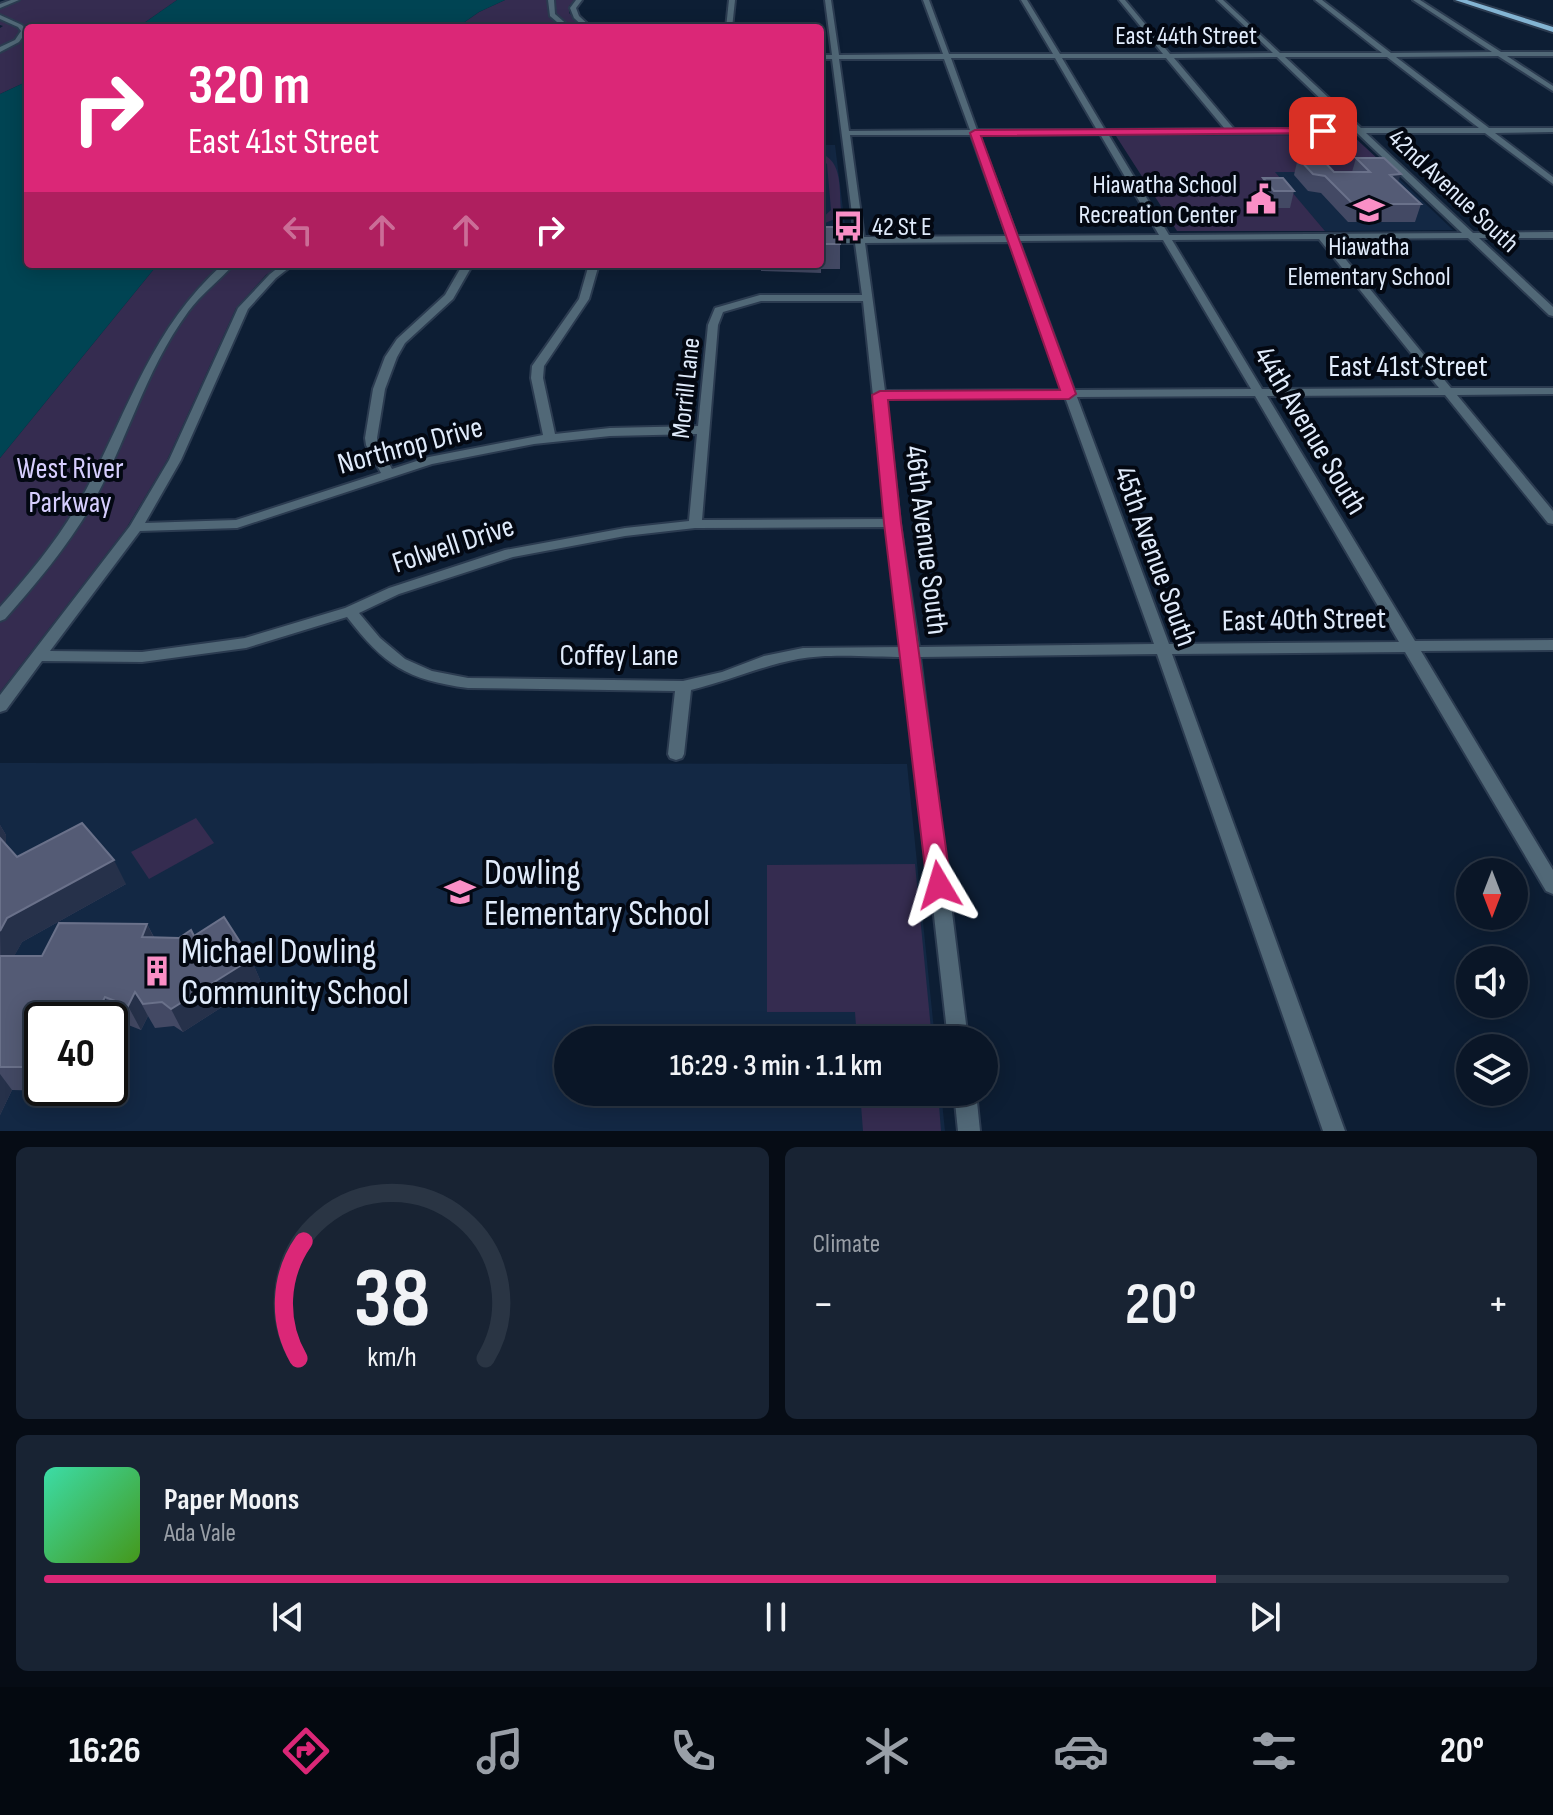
<!DOCTYPE html>
<meta charset="utf-8">
<style>
:root{--surface:#0a1627;--page:#182333;--text:#f1f3f6;--muted:#999fa7;--line:#2a3544;--accent:#db2777}
body{margin:0;font-family:"Sofia Sans Condensed",sans-serif;background:var(--page);color:var(--text);height:100vh;display:flex;flex-direction:column;font-size:30px;white-space:nowrap}
*{box-sizing:border-box;margin:0}
p{font-size:26px;color:var(--muted)}
.icon{flex:none;width:44px;height:44px;fill:none;stroke:currentColor;stroke-width:2;stroke-linecap:round;stroke-linejoin:round}
.map{position:relative;height:1131px;overflow:hidden}
.details{display:flex;flex-direction:column;gap:16px;padding:16px;background:#060c15;flex:1}
.details>*{flex:none}
.banner{position:absolute;left:24px;top:24px;width:800px;height:244px;border-radius:8px;box-shadow:0 4px 20px #0003,0 0 0 2px var(--line);background:#db2777;color:#fff;overflow:hidden}
.needle{width:52px;rotate:180deg}
.tools{position:absolute;left:1456px;top:858px;display:grid;gap:16px}
.tools a{display:grid;place-items:center;width:72px;height:72px;border-radius:50%;background:var(--surface);box-shadow:0 4px 20px #0003,0 0 0 2px var(--line);font-size:40px}
.speed{position:absolute;left:24px;top:1002px;display:flex;gap:16px;font-size:40px;font-weight:700;text-align:center}
.speed>*{display:grid;place-content:center;width:104px;height:104px;border-radius:50%;background:var(--surface);box-shadow:0 4px 20px #0003,0 0 0 2px var(--line);line-height:1}
.speed .limit{border:4px solid #111;border-radius:12px;background:#fff;color:#111}
.pin{position:absolute;display:grid;place-items:center;width:68px;height:68px;color:#fff;margin:-34px;border-radius:16px;box-shadow:0 4px 12px #0006}
.me{position:absolute;width:88px;margin:-44px;rotate:353deg;stroke-linejoin:round;filter:drop-shadow(0 0 6px #0008)}
.turn{display:flex;align-items:center;gap:28px;height:168px;padding:0 32px;font-size:36px}
.turn .icon{width:104px;height:104px;stroke-width:2.5}
.turn b{display:block;font-size:56px;line-height:68px}
.lanes{display:flex;align-items:center;height:76px;padding:0 32px;background:#0003;justify-content:center;gap:40px;direction:ltr}
.lanes .off{opacity:.35}
.big{font-size:60px;font-weight:600;line-height:1.1}
.details .card{flex:1;display:flex;flex-direction:column;justify-content:center;gap:12px;min-width:0;padding:0 28px;border-radius:12px;background:var(--page)}
.details .dial{align-items:center;gap:0}
.dial svg{height:208px;overflow:visible;fill:none;stroke:var(--line);stroke-width:7;stroke-linecap:round;text-anchor:middle}
.dial text{fill:var(--text);stroke:none}
.song{display:flex;align-items:center;gap:24px}
.cover{width:96px;height:96px;border-radius:12px;background:linear-gradient(135deg,hsl(160 70% 55%),hsl(100 70% 35%))}
.played{height:8px;border-radius:4px;background:linear-gradient(90deg,var(--accent) 80%,var(--line) 80%)}
.keys{display:flex;justify-content:space-around;direction:ltr}
.heat{display:flex;justify-content:space-between;align-items:center;font-size:44px;direction:ltr}
.details .tiles{flex:1;display:grid;gap:16px;grid-template-columns:1fr 1fr}
.card:last-child{grid-column:span 2}
.trip{position:absolute;left:554px;top:1026px;width:444px;height:80px;border-radius:40px;background:var(--surface);box-shadow:0 4px 20px #0003,0 0 0 2px var(--line);font-weight:600;line-height:80px;text-align:center}
.menu{display:flex;height:128px;justify-content:space-around;align-items:center;background:#040910;color:var(--muted)}
.menu .icon{width:56px;height:56px}
.menu .on{color:var(--accent)}
.menu b{font-size:36px;color:var(--text)}
.map>svg:first-child{display:block}
</style>
<div class="map">
<svg width="1553" height="1131" viewBox="0 0 1553 1131">
<rect width="100%" height="100%" fill="#0d1e34"/>
<!-- built -->
<g fill="#132844" fill-rule="evenodd">
<polygon points="820,145 835,145 846,233 820,233"/>
<polygon points="1274,172 1392,172 1453,230 1325,231"/>
<path d="M0,763L907,764L935,1040H568V1092H941L945,1131H0ZM42,1020H110V1088H42Z"/>
</g>
<!-- green -->
<g fill="#352c50">
<polygon points="8,0 177,0 137,28 28,28 28,81 0,94 0,28 3,26 0,25 0,5"/>
<polygon points="505,0 575,0 569,6 569,13 585,28 456,28 479,12"/>
<polygon points="1352,135 1392,172 1275,172 1325,231 1177,231 1116,136"/>
<path d="M820,153C843,161 839,189 841,210L835,219L820,225V220L831,210L827,164L820,157Z"/>
<polygon points="158,264 282,264 266,275 236,308 167,460 127,527 0,692 0,458"/>
<polygon points="196,818 214,843 149,879 131,852"/>
<polygon points="915,864 932,1040 857,1040 855,1012 767,1012 767,865"/>
<polygon points="860,1092 938,1092 941,1131 863,1131"/>
</g>
<!-- water -->
<g fill="#004453">
<polygon points="177,0 505,0 479,12 456,28 137,28"/>
<polygon points="28,81 28,264 158,264 0,458 0,94"/>
</g>
<g fill="none" stroke-linecap="round" stroke-linejoin="round">
<!-- minor casing -->
<g stroke="#2b3b50" stroke-width="4">
<g id="minor">
<polygon points="11,0 19,0 0,8 0,4"/>
<polygon points="548,0 554,0 555,14 571,28 564,28 550,16"/>
<polygon points="576,0 582,0 576,8 579,16 592,28 585,28 574,18 570,8"/>
<polygon points="729,0 735,0 732,28 726,28"/>
<path d="M825,0H831L839,55L943,54L923,0H929L949,54H1053L1021,0H1027L1060,54H1163L1119,0H1125L1170,54L1273,53L1217,0H1223L1280,53H1382L1315,0H1322L1391,53L1492,52L1413,0H1420L1501,52H1553V56H1507L1553,86V91L1498,56L1396,57L1489,128H1553V132L1495,133L1553,177V184L1485,133H1366L1473,233L1553,232V238H1479L1553,307V316L1549,315L1468,238L1329,239L1451,388H1553V394L1457,395L1553,511V524L1548,523L1445,395L1267,396L1415,641L1553,640V650L1421,651L1553,870V894L1546,891L1405,652L1172,654L1345,1131H1323L1157,654L920,657L968,1040H948L905,657C872,657 829,653 798,659C761,666 728,681 691,690L684,754L682,758L676,760L670,758L668,754L675,691L468,688C407,680 384,665 347,617L246,648L142,662L42,661L6,710L0,712V695L130,526L169,460L238,308L270,274L283,264H294L276,278L248,309L181,460L145,523L236,520L381,473L366,445L365,438L373,389L385,357L397,339L445,295L463,264H473L453,299L405,343L397,357L385,389L377,438L378,445L392,469L429,457L543,435L531,378L532,366L579,299L589,264H599L589,299L544,366L543,378L555,434L610,428L698,426L708,325L715,308L760,295H862L855,243H820V237H855L832,59H820V55H832ZM1277,57L1352,129H1234L1174,58ZM1285,57H1387L1479,128H1361ZM951,58H1055L1097,130H977ZM1062,58H1166L1225,129L1105,130ZM839,59H944L970,130L849,131ZM1357,133L1462,233L1169,235L1108,134ZM1100,134L1159,235L1017,236L979,135ZM850,135H971L1007,236L864,237ZM1319,239L1439,388L1262,389L1172,240ZM1163,240L1251,389L1074,390L1019,241ZM1010,242L1063,390L885,391L865,243ZM761,301H863L886,519L702,520L718,325L723,312ZM1255,396L1399,642L1169,644L1077,397ZM1065,397L1154,644L919,647L900,523L886,398ZM697,434L689,521L625,528L505,550L389,588L345,608L245,638L142,652L50,651L140,531L237,528L432,464L534,444L610,436ZM887,527L903,647L803,648L764,656L722,672L683,681L468,678L432,671L405,659L380,638L359,613L399,594L513,557L625,536L695,528Z"/>
<polygon points="0,15 22,25 27,31 19,42 0,52 0,47 15,40 21,31 18,27 0,19"/>
<path d="M223,264H234C219,281 201,294 188,312C144,372 126,445 90,508C66,548 36,584 5,619L0,621V607C33,570 64,532 87,488C130,406 152,328 223,264Z"/>
<polygon points="954,1092 976,1092 980,1131 958,1131"/>
</g>
</g>
<!-- major casing -->
<g stroke="#2b3b50" stroke-width="4">
<polygon id="major" points="1455,0 1467,0 1553,27 1553,32"/>
</g>
<!-- minor -->
<use href="#minor" fill="#516877" fill-rule="evenodd"/>
<!-- major -->
<use href="#major" fill="#83b4d3" fill-rule="evenodd"/>
</g>
<!-- wall -->
<g fill="#434964">
<polygon points="1298,158 1334,172 1352,172 1356,158 1398,182 1421,204 1415,222 1348,222 1321,193 1308,191 1294,175"/>
<polygon points="1263,178 1294,191 1290,208 1270,208 1259,195"/>
<polygon points="820,227 834,231 840,244 840,269 821,269 821,273 761,271 761,264 820,264"/>
<polygon points="0,825 6,835 6,844 17,857 126,884 22,942 14,956 42,956 147,924 154,937 179,938 194,936 251,959 261,982 183,1032 174,1026 155,1028 148,1016 141,1030 118,1021 110,1038 110,1020 42,1020 42,1088 52,1088 51,1091 12,1090 0,1115"/>
</g>
<!-- shaded-wall -->
<g fill="#26314a">
<polygon points="1401,174 1395,191 1390,175"/>
<polygon points="0,825 6,835 6,853 0,843"/>
<polygon points="114,860 126,884 22,942 1,980 0,931 7,918"/>
<polygon points="147,924 159,948 142,937"/>
<polygon points="251,959 261,982 183,1032 171,1009"/>
<polygon points="135,992 148,1016 141,1030 128,1006"/>
<polygon points="105,997 118,1021 110,1038 110,1020 100,1020 96,1014"/>
<polygon points="42,1054 42,1077 35,1067"/>
<polygon points="0,1074 12,1090 0,1115"/>
</g>
<!-- building -->
<g fill="#545b75" stroke="#6a718a" stroke-width="2">
<polygon points="1298,158 1321,158 1334,172 1370,172 1356,158 1384,158 1401,174 1390,175 1421,204 1353,204 1325,176 1313,174"/>
<polygon points="1263,178 1283,178 1294,191 1274,191"/>
<polygon points="820,227 834,227 834,231 839,231 840,244 821,244 821,248 820,248"/>
<polygon points="82,823 114,860 7,918 0,931 0,838 17,857"/>
<polygon points="224,917 251,959 171,1009 162,1002 143,1004 135,992 128,1006 105,997 96,1014 61,1015 58,1020 42,1020 42,1054 35,1067 0,1067 0,956 42,956 59,923 147,924 142,937 179,938 191,930 194,936"/>
</g>
<!-- route -->
<polygon fill="#db2777" stroke="#8e194d" stroke-width="2" points="1323,128 1328,131 1326,133 981,136 1076,394 1069,399 888,400 901,523 951,885 948,892 939,894 931,892 927,885 884,523 872,395 880,391 1060,390 970,133 975,130"/>
<!-- icons -->
<defs>
<g id="civic-bare" transform="scale(2.4)"><path d="M-.6-6.5H3V-4.5H.6V-3L4-1V1h2V6H-6V1h2V-1L-.6-3ZM-1.2 2.5V6h2.4V2.5Z" fill="#fa8fc6" stroke="#030812" stroke-width="2.5" paint-order="stroke"/></g>
<g id="school-bare" transform="scale(2.4)"><path d="M0-5L7-2L0 1L-7-2ZM-4 1L0 2.5L4 1V4Q0 6-4 4Z" fill="#fa8fc6" stroke="#030812" stroke-width="2.5" paint-order="stroke"/></g>
<g id="bus-bare" transform="scale(2.4)"><path d="M-5-6H5V4H4V6H2V4H-2V6H-4V4H-5ZM-3.5-4V0h7V-4ZM-3.5 1.2v1.5H-2V1.2ZM2 1.2v1.5H3.5V1.2Z" fill="#fa8fc6" stroke="#030812" stroke-width="2.5" paint-order="stroke"/></g>
<g id="building-bare" transform="scale(2.4)"><path d="M-4-6H4V6H1V3H-1V6H-4ZM-2.5-4.3h1.7v1.8h-1.7ZM.8-4.3h1.7v1.8H.8ZM-2.5-1h1.7V.8h-1.7ZM.8-1h1.7V.8H.8Z" fill="#fa8fc6" stroke="#030812" stroke-width="2.5" paint-order="stroke"/></g>
</defs>
<g fill-rule="evenodd">
<use href="#civic-bare" x="1261" y="199"/>
<use href="#school-bare" x="1369" y="210"/>
<use href="#bus-bare" x="848" y="226"/>
<use href="#school-bare" x="460" y="892"/>
<use href="#building-bare" x="157" y="971"/>
</g>
<g text-anchor="middle" stroke-width="8" stroke-linejoin="round" paint-order="stroke">
<!-- far-street labels -->
<g font-size="26" fill="#e0ebfb" stroke="#030812">
<text x="1186" y="44">East 44th Street</text>
<text transform="translate(1454 190) rotate(43)" y="9">42nd Avenue South</text>
<text transform="translate(685 388) rotate(-84)" y="9">Morrill Lane</text>
</g>
<!-- far-poi labels -->
<g font-size="26" fill="#e0ebfb" stroke="#030812" text-anchor="end">
<text x="1237" y="193">Hiawatha School<tspan x="1237" dy="30">Recreation Center</tspan></text>
<text x="872" y="235" text-anchor="start">42 St E</text>
<text x="1369" y="255" text-anchor="middle">Hiawatha<tspan x="1369" dy="30">Elementary School</tspan></text>
</g>
<!-- street labels -->
<g font-size="30" fill="#e0ebfb" stroke="#030812">
<text x="1408" y="376">East 41st Street</text>
<text transform="translate(1311 430) rotate(59)" y="10">44th Avenue South</text>
<text transform="translate(410 445) rotate(-15)" y="10">Northrop Drive</text>
<text transform="translate(927 540) rotate(83)" y="10">46th Avenue South</text>
<text transform="translate(453 544) rotate(-18)" y="10">Folwell Drive</text>
<text transform="translate(1156 556) rotate(70)" y="10">45th Avenue South</text>
<text transform="translate(1304 619) rotate(-1)" y="10">East 40th Street</text>
<text x="619" y="665">Coffey Lane</text>
</g>
<!-- park labels -->
<g font-size="30" fill="#d6cefe" stroke="#030812">
<text x="70" y="478">West River<tspan x="70" dy="34">Parkway</tspan></text>
</g>
<!-- near-poi labels -->
<g font-size="36" fill="#e0ebfb" stroke="#030812" text-anchor="start">
<text x="484" y="884">Dowling<tspan x="484" dy="41">Elementary School</tspan></text>
<text x="181" y="963">Michael Dowling<tspan x="181" dy="41">Community School</tspan></text>
</g>
</g>
</svg>
<div class="tools">
<a><svg class="needle" viewBox="-14 -14 28 28"><path d="M0-13l5 13h-10z" fill="#e53935"/><path d="M0 13l5-13h-10z" fill="#999fa7"/></svg></a>
<a><svg class="icon" aria-label="sound" viewBox="0 0 24 24"><path d="M4 9h4l5-4v14l-5-4H4zM17 9q2 3 0 6"/></svg></a>
<a><svg class="icon" aria-label="layers" viewBox="0 0 24 24"><path d="M12 4l9 5-9 5-9-5zM3 14l9 5 9-5"/></svg></a>
</div>
<div class="speed"><div class="limit">40</div></div>
<div class="pin" style="left:1323px;top:131px;background:#d93025"><svg class="icon" aria-label="arrive" viewBox="0 0 24 24"><path d="M6 21V4h12l-3 4 3 4H6"/></svg></div>
<svg class="me" style="left:939px;top:885px" viewBox="-20 -20 40 40"><path d="M0-17L14 15 0 8-14 15z" fill="#db2777" stroke="#fff" stroke-width="4"/></svg>
<div class="trip">16:29 · 3 min · 1.1 km</div>
<div class="banner">
<div class="turn"><svg class="icon" aria-label="right" viewBox="0 0 24 24"><path d="M7 20v-9h11M14 6l5 5-5 5"/></svg><div><b>320 m</b>East 41st Street</div></div>
<div class="lanes"><svg class="icon off" aria-label="left" viewBox="0 0 24 24"><path d="M17 20v-9H6M10 6l-5 5 5 5"/></svg><svg class="icon off" aria-label="ahead" viewBox="0 0 24 24"><path d="M12 20V5M6 11l6-6 6 6"/></svg><svg class="icon off" aria-label="ahead" viewBox="0 0 24 24"><path d="M12 20V5M6 11l6-6 6 6"/></svg><svg class="icon" aria-label="right" viewBox="0 0 24 24"><path d="M7 20v-9h11M14 6l5 5-5 5"/></svg></div>
</div>
</div>
<section class="details">
<div class="tiles">
<div class="card dial"><svg viewBox="0 0 100 80">
<path d="M14 69A42 42 0 1 1 86 69"/>
<path d="M14 69A42 42 0 0 1 16 24" stroke="#db2777"/>
<text x="50" y="56" font-size="32" font-weight="700">38</text>
<text x="50" y="72" font-size="11">km/h</text>
</svg></div>
<div class="card"><p>Climate</p>
<div class="heat"><a>−</a><b class="big">20°</b><a>+</a></div>
</div>
<div class="card">
<div class="song"><i class="cover"></i><div><b>Paper Moons</b><p>Ada Vale</p></div></div>
<div class="played"></div>
<div class="keys"><svg class="icon" aria-label="previous" viewBox="0 0 24 24"><path d="M18 5L8 12l10 7zM5 5v14"/></svg><svg class="icon" aria-label="pause" viewBox="0 0 24 24"><path d="M8 5v14M16 5v14"/></svg><svg class="icon" aria-label="next" viewBox="0 0 24 24"><path d="M6 5l10 7-10 7zM19 5v14"/></svg></div>
</div>
</div>
</section>
<nav class="menu">
<b>16:26</b>
<svg class="icon on" aria-label="directions" viewBox="0 0 24 24"><path d="M12 3l9 9-9 9-9-9zM9 14v-3h6M13 9l2 2-2 2"/></svg>
<svg class="icon" aria-label="music" viewBox="0 0 24 24"><path d="M9 18V5l10-2v13"/><circle cx="6" cy="18" r="3"/><circle cx="16" cy="16" r="3"/></svg>
<svg class="icon" aria-label="phone" viewBox="0 0 24 24"><path d="M5 4h4l2 5-3 2q2 4 5 5l2-3 5 2v4C11 20 4 13 5 4z"/></svg>
<svg class="icon" aria-label="climate" viewBox="0 0 24 24"><path d="M12 3v18M4 7l16 10M4 17L20 7"/></svg>
<svg class="icon" aria-label="car" viewBox="0 0 24 24"><path d="M5 17H2v-5l4-1 3-4h7l3 4 3 1v5h-3M9 17h6M6 11h13"/><circle cx="7" cy="17" r="2"/><circle cx="17" cy="17" r="2"/></svg>
<svg class="icon" aria-label="filters" viewBox="0 0 24 24"><path d="M4 7h16M4 17h16"/><circle cx="9" cy="7" r="2"/><circle cx="15" cy="17" r="2"/></svg>
<b>20°</b>
</nav>
